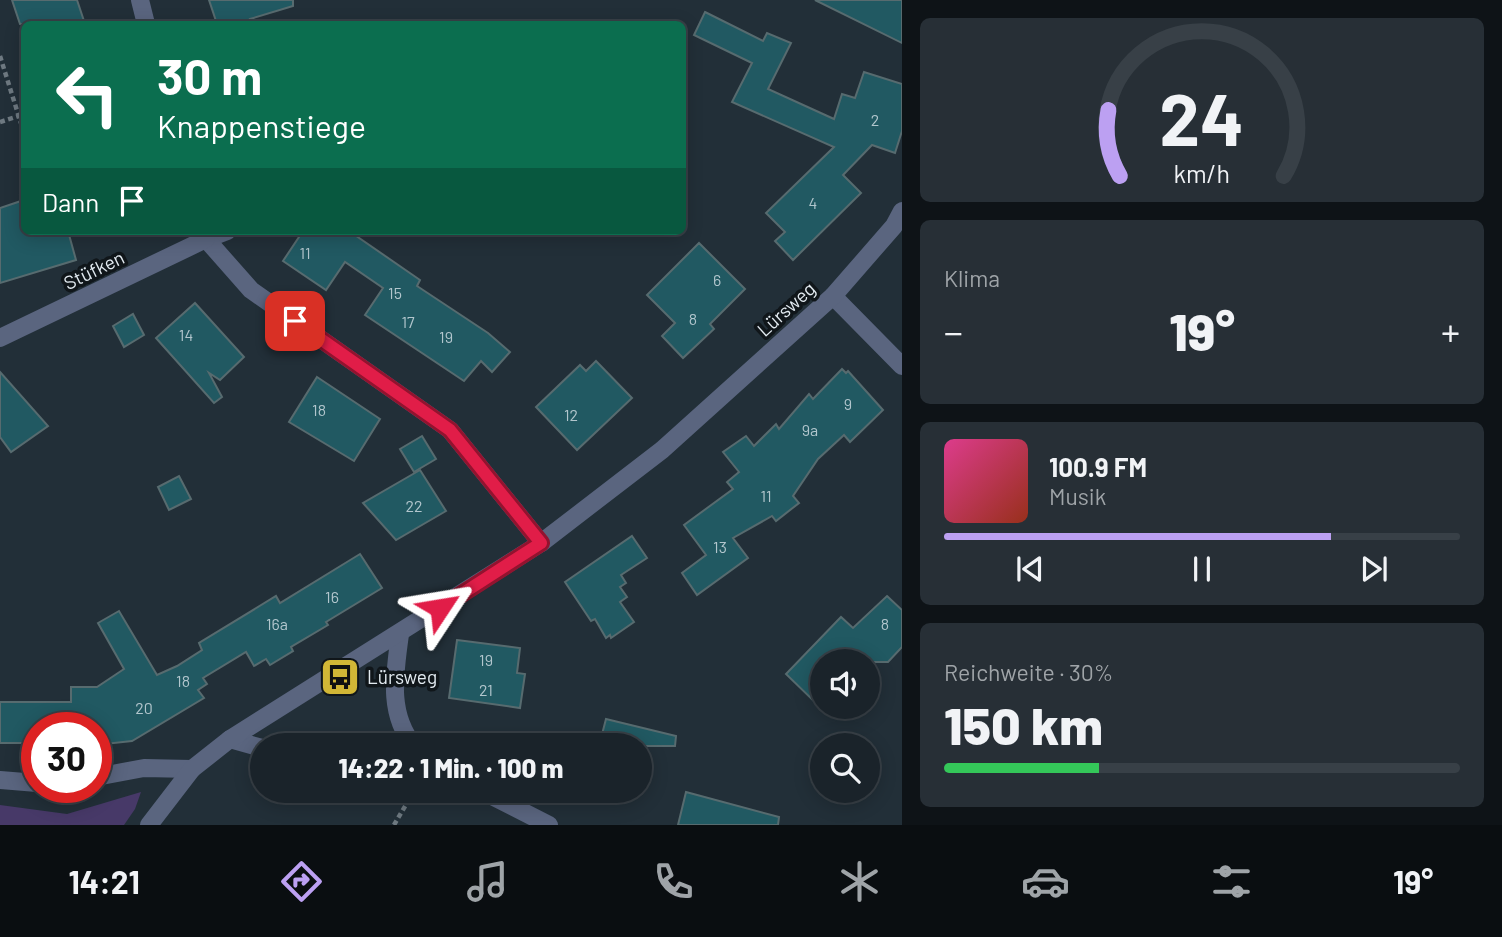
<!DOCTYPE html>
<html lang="de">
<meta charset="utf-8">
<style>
:root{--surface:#1a232a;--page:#272f36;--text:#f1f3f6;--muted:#9fa4a8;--line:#384047;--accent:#bca0f2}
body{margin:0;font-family:Barlow,sans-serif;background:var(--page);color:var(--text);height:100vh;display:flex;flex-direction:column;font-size:26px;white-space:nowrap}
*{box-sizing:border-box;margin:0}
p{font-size:23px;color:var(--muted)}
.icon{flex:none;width:38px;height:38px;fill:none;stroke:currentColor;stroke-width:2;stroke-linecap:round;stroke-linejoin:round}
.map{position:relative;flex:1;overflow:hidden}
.drawer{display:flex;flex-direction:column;gap:18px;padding:18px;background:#0e1317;width:600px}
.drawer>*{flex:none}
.top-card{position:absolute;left:21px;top:21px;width:665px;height:214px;border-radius:10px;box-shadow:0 4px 18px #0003,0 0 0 2px var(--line);background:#0b6e4f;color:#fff;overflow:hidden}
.fabs{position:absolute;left:810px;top:649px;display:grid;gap:14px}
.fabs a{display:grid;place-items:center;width:70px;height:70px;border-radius:50%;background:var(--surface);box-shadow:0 4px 18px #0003,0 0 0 2px var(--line);font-size:35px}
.speed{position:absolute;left:21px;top:712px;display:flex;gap:14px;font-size:35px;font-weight:700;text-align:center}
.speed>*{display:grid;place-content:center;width:91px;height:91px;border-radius:50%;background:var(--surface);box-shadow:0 4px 18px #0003,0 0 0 2px var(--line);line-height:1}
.speed .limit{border:10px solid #d22;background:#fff;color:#111}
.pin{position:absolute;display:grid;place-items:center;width:60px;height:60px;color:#fff;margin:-30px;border-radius:14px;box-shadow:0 4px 10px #0006}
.me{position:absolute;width:77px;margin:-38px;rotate:57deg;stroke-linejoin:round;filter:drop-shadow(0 0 5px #0008)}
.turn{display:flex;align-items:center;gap:24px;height:147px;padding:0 21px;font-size:32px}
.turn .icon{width:91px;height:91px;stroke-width:2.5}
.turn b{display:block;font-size:49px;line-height:60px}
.then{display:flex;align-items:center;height:66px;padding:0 21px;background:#0003;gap:14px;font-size:26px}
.big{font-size:52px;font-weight:800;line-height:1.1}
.drawer .widget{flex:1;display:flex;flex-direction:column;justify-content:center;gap:10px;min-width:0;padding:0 24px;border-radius:10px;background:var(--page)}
.drawer .dial{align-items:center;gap:0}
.dial svg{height:182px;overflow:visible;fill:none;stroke:var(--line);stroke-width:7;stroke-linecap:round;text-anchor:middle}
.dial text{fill:var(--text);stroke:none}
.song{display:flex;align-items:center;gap:21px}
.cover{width:84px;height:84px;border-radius:10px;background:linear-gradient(135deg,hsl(330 70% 55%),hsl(10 70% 35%))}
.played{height:7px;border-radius:4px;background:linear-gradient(90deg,var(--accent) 75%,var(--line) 75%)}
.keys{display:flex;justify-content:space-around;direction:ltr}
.heat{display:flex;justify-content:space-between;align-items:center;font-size:38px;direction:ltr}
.charge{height:10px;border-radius:5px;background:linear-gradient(90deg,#34c759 30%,var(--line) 0)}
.trip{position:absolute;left:250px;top:733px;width:402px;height:70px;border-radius:35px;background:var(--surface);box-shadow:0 4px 18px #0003,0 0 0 2px var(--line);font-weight:800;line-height:70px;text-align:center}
.tabs{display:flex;height:112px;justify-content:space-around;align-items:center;background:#0a0e11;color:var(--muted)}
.tabs .icon{width:49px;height:49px}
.tabs .active{color:var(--accent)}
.tabs b{font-size:32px;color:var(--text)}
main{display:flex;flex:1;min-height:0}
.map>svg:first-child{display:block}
</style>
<main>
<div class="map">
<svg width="902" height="825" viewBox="0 0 902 825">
<rect width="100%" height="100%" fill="#222f38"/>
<!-- green -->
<polygon fill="#473968" points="141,792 135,809 124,825 0,825 0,805 67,814"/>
<!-- building -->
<g fill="#215962" stroke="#576b6f" stroke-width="2">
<polygon points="12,0 77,0 85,24 20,24"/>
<polygon points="209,0 293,0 293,6 250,19 252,24 217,24"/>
<polygon points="815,0 902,0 902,43"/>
<polygon points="705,12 763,41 767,33 791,43 768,89 834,119 842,94 855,98 864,72 902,84 902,131 895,153 872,145 843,175 861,193 793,260 775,241 785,232 766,213 834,147 732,102 752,63 694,35"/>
<polygon points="24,200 24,231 68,231 76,260 0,283 0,208"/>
<polygon points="303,231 349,231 420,280 417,286 488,333 510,352 492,372 481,361 464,381 365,315 383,288 345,262 326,290 283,261"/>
<polygon points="699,243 745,289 710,324 714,329 683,358 662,336 675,323 647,295"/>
<polygon points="195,303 244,357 220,380 209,373 222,397 214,403 156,338"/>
<polygon points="133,314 144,335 124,347 113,326"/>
<polygon points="596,361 632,398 577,450 536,407 580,365 586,371"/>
<polygon points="842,369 846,373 848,371 883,410 850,442 844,435 818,459 793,496 799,503 776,521 772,516 733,538 748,558 697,595 682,573 706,555 684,525 733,489 727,482 739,472 723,452 746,436 754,446 776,424 779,429 809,394 813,399"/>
<polygon points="0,372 48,426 11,452 0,437"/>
<polygon points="317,377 380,419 354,461 289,422"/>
<polygon points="422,436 436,459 414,472 400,449"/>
<polygon points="420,470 446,511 396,540 363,503"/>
<polygon points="179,476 191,499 169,510 158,487"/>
<polygon points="632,536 647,558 621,575 626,583 620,587 627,597 620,602 634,622 611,638 610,635 606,638 595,619 591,621 565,582"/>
<polygon points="360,554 382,588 326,622 328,625 291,647 293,651 270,665 266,659 254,666 246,652 203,678 207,684 198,690 204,698 132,741 96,745 96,728 89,728 89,724 35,724 36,743 0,743 0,702 71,702 71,687 97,687 124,669 98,623 119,611 157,675 177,666 202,650 199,643 276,596 280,603"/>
<polygon points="887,596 902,610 902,647 888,662 822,662 822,709 786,674 841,617 853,628"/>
<polygon points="457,640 520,648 517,673 525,674 520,708 449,698"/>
<polygon points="606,719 676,736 675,746 599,746"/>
<polygon points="686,792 779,817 778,825 678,825"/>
</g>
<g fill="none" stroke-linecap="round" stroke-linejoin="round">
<!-- path -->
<g stroke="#6e7981" stroke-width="4.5" stroke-dasharray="5 3.5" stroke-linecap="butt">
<polyline points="0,56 24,133"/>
<polyline points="0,122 19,116"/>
<polyline points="21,195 24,186"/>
<polyline points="372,733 374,746"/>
<polyline points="394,825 414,791"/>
</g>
<!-- lane -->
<polyline stroke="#5a657f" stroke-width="18" points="206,239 227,231"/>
<!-- street -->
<g stroke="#5a657f" stroke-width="18">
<polyline points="140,0 146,24"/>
<polyline points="203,231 206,239 251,290 450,430 541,543"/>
<polyline points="833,296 902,366"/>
<polyline points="0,338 206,239"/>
<path d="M400,634C395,673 387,713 414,746"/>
<polyline points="230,739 262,748"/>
<polyline points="96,777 144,768 192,769"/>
<polyline points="0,780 37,783"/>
<polyline points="482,791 549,825"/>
<polyline points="149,825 192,769 230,739 541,543 662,450 833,296 894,226 902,211"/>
</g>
</g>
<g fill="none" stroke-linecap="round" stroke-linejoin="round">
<!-- route casing -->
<g stroke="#92132f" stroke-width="18">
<polyline id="route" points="295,321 450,430 541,543 440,608"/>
</g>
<!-- route -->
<use href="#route" stroke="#e11d48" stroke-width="12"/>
</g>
<!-- icons -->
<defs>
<g id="bus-square" transform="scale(2.0125)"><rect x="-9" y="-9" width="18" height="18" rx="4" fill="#d2b736" stroke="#10161a"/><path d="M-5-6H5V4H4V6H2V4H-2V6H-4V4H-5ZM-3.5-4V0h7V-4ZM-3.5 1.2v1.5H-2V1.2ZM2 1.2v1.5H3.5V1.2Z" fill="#111"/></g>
</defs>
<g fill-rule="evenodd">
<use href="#bus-square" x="340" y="677"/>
</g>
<g text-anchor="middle" stroke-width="7" stroke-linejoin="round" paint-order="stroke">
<!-- number labels -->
<g font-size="16" fill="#b2c6cd">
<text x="875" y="126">2</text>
<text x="813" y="209">4</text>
<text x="305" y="259">11</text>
<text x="717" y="286">6</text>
<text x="395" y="299">15</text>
<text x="693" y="325">8</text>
<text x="408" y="328">17</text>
<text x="186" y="341">14</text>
<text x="446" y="343">19</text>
<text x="848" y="410">9</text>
<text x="319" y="416">18</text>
<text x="571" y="421">12</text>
<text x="810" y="436">9a</text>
<text x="766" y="502">11</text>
<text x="414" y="512">22</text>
<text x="720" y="553">13</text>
<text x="332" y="603">16</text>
<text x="277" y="630">16a</text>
<text x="885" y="630">8</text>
<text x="486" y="666">19</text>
<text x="183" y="687">18</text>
<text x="486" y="696">21</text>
<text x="144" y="714">20</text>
</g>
<!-- street labels -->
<g font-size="19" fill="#e3ebf1" stroke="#10161a">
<text transform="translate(94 270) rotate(-26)" y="7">Stüfken</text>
<text transform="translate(786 309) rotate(-42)" y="7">Lürsweg</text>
</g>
<!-- poi labels -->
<g font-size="19" fill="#e3ebf1" stroke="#10161a" text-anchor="start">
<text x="367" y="684">Lürsweg</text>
</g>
</g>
</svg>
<div class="fabs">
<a><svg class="icon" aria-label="sound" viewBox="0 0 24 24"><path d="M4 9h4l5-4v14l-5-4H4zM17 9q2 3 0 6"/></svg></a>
<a><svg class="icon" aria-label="search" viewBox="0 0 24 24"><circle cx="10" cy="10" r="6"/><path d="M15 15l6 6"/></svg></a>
</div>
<div class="speed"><div class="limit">30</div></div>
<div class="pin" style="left:295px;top:321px;background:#d93025"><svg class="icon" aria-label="arrive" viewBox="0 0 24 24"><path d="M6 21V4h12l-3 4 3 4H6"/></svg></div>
<svg class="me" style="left:440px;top:608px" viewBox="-20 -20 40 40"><path d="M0-17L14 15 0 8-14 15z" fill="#e11d48" stroke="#fff" stroke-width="4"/></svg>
<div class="trip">14:22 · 1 Min. · 100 m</div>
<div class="top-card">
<div class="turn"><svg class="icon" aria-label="left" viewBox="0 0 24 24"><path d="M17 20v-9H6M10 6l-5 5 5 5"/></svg><div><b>30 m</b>Knappenstiege</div></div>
<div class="then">Dann<svg class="icon" aria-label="arrive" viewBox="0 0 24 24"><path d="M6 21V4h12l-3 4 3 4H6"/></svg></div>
</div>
</div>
<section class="drawer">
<div class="widget dial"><svg viewBox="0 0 100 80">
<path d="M14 69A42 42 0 1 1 86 69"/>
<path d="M14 69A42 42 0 0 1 9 40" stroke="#bca0f2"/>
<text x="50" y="56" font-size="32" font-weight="700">24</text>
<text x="50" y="72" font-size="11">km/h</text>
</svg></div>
<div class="widget"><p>Klima</p>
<div class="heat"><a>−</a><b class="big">19°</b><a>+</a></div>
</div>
<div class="widget">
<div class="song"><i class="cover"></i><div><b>100.9 FM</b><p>Musik</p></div></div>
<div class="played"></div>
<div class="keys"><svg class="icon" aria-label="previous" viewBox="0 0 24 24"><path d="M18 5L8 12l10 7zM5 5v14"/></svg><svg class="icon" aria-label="pause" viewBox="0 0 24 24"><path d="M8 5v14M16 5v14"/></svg><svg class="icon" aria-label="next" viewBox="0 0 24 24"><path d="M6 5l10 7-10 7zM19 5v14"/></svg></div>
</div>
<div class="widget"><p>Reichweite · 30%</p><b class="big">150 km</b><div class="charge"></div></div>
</section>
</main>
<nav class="tabs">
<b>14:21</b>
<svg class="icon active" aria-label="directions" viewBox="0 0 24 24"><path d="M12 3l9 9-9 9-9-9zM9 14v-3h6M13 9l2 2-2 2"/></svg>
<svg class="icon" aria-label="music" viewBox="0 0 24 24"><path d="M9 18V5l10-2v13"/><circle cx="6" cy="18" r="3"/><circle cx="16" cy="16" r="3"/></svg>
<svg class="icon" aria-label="phone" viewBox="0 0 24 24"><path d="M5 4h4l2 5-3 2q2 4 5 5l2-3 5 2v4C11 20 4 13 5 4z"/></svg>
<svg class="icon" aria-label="climate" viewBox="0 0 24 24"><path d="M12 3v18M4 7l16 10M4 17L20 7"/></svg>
<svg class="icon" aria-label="car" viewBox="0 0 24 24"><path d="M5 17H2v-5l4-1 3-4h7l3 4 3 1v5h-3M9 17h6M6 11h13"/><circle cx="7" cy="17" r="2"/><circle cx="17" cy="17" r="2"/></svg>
<svg class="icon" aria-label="filters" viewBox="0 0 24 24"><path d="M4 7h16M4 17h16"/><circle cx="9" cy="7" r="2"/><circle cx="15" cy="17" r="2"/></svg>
<b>19°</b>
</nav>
